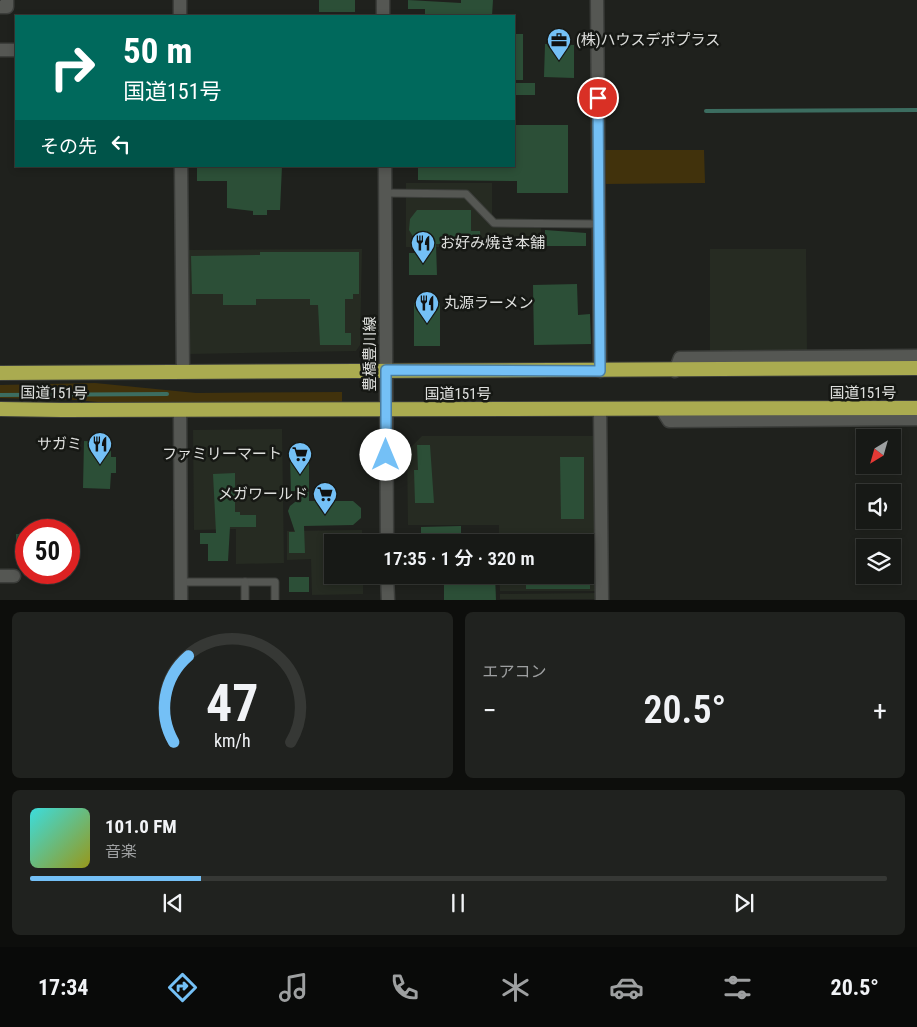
<!DOCTYPE html>
<html lang="ja">
<meta charset="utf-8">
<style>
:root{--surface:#171916;--page:#20221f;--text:#f1f3f6;--muted:#9ea0a1;--line:#363835;--accent:#74c0f6}
body{margin:0;font-family:"Roboto Condensed","Noto Sans JP",sans-serif;background:var(--page);color:var(--text);height:100vh;display:flex;flex-direction:column;font-size:19px;white-space:nowrap}
*{box-sizing:border-box;margin:0}
p{font-size:16px;color:var(--muted)}
.icon{flex:none;width:28px;height:28px;fill:none;stroke:currentColor;stroke-width:2;stroke-linecap:round;stroke-linejoin:round}
.map{position:relative;height:600px;overflow:hidden}
.drawer{display:flex;flex-direction:column;gap:12px;padding:12px;background:#0d0e0c;flex:1}
.drawer>*{flex:none}
.hud{position:absolute;left:15px;top:15px;width:500px;height:152px;border-radius:0px;box-shadow:0 2px 8px #0003,0 0 0 1px var(--line);background:#00695c;color:#fff;overflow:hidden}
.needle{width:32px;rotate:217deg}
.controls{position:absolute;left:856px;top:429px;display:grid;gap:10px}
.controls a{display:grid;place-items:center;width:45px;height:45px;border-radius:0px;background:var(--surface);box-shadow:0 2px 8px #0003,0 0 0 1px var(--line);font-size:25px}
.speed{position:absolute;left:15px;top:519px;display:flex;gap:10px;font-size:25px;font-weight:700;text-align:center}
.speed>*{display:grid;place-content:center;width:65px;height:65px;border-radius:50%;background:var(--surface);box-shadow:0 2px 8px #0003,0 0 0 1px var(--line);line-height:1}
.speed .limit{border:8px solid #d22;background:#fff;color:#111}
.pin{position:absolute;display:grid;place-items:center;width:42px;height:42px;color:#fff;margin:-21px;border:2px solid #fff;border-radius:50%;box-shadow:0 1px 5px #0007}
.me{position:absolute;width:55px;margin:-28px;rotate:0deg;stroke-linejoin:round;filter:drop-shadow(0 0 4px #0008)}
.turn{display:flex;align-items:center;gap:18px;height:105px;padding:0 25px;font-size:22px}
.turn .icon{width:65px;height:65px;stroke-width:2.5}
.turn b{display:block;font-size:35px;line-height:42px}
.then{display:flex;align-items:center;height:48px;padding:0 25px;background:#0003;gap:10px;font-size:19px}
.big{font-size:38px;font-weight:600;line-height:1.1}
.drawer .card{flex:1;display:flex;flex-direction:column;justify-content:center;gap:8px;min-width:0;padding:0 18px;border-radius:8px;background:var(--page)}
.drawer .dial{align-items:center;gap:0}
.dial svg{height:130px;overflow:visible;fill:none;stroke:var(--line);stroke-width:7;stroke-linecap:round;text-anchor:middle}
.dial text{fill:var(--text);stroke:none}
.song{display:flex;align-items:center;gap:15px}
.cover{width:60px;height:60px;border-radius:8px;background:linear-gradient(135deg,hsl(180 70% 55%),hsl(60 70% 35%))}
.played{height:5px;border-radius:2px;background:linear-gradient(90deg,var(--accent) 20%,var(--line) 20%)}
.keys{display:flex;justify-content:space-around;direction:ltr}
.heat{display:flex;justify-content:space-between;align-items:center;font-size:28px;direction:ltr}
.drawer .tiles{flex:1;display:grid;gap:12px;grid-template-columns:1fr 1fr}
.card:last-child{grid-column:span 2}
.trip{position:absolute;left:324px;top:534px;width:270px;height:50px;border-radius:0px;background:var(--surface);box-shadow:0 2px 8px #0003,0 0 0 1px var(--line);font-weight:600;line-height:50px;text-align:center}
.dock{display:flex;height:80px;justify-content:space-around;align-items:center;background:#090a09;color:var(--muted)}
.dock .icon{width:35px;height:35px}
.dock .on{color:var(--accent)}
.dock b{font-size:22px;color:var(--text)}
.map>svg:first-child{display:block}
</style>
<div class="map">
<svg width="917" height="600" viewBox="0 0 917 600">
<rect width="100%" height="100%" fill="#1f211d"/>
<!-- built -->
<g fill="#262b22">
<polygon points="406,183 492,183 492,218 541,219 541,247 406,247"/>
<polygon points="362,249 360,345 356,351 190,354 189,250"/>
<polygon points="710,249 806,249 807,352 710,352"/>
<polygon points="282,429 284,563 236,564 236,529 194,530 193,430"/>
<polygon points="422,436 594,436 595,591 500,591 499,575 585,575 585,542 499,542 499,525 408,525 407,451"/>
<polygon points="362,530 362,542 332,542 332,575 363,575 363,594 312,595 311,559 287,560 287,531"/>
<polygon points="595,593 595,599 500,599 500,594"/>
</g>
<!-- green -->
<g fill="#41320c">
<polygon points="604,150 704,150 705,183 604,184"/>
<polygon points="95,383 196,393 342,392 342,404 148,407 77,400 0,398 0,385"/>
</g>
<g fill="none" stroke-linecap="round" stroke-linejoin="round">
<!-- stream -->
<g stroke="#3c6d60" stroke-width="4">
<polyline points="706,111 917,110"/>
<polyline points="0,395 167,394"/>
</g>
</g>
<!-- building -->
<g fill="#2c4f37">
<rect x="319" y="0" width="36" height="12"/>
<polygon points="408,0 461,3 461,0 493,0 492,16 425,16 425,9 408,9"/>
<rect x="514" y="34" width="9" height="46"/>
<polygon points="545,44 574,45 574,78 544,77"/>
<rect x="514" y="83" width="21" height="12"/>
<polygon points="514,125 568,125 568,193 517,193 517,181 418,180 418,166 514,166"/>
<polygon points="197,166 282,166 280,210 267,210 267,215 253,215 253,211 227,208 227,181 197,181"/>
<polygon points="417,210 471,210 471,231 480,231 481,244 436,244 437,275 409,275 409,253 423,253 409,230 410,219"/>
<polygon points="545,230 586,233 586,246 545,246"/>
<polygon points="260,252 359,252 359,294 353,294 353,299 345,299 345,333 351,333 351,345 320,345 318,305 310,305 310,299 256,299 256,305 223,305 223,294 192,294 191,256 260,255"/>
<polygon points="577,284 578,315 590,314 591,344 534,345 533,285"/>
<rect x="414" y="303" width="26" height="43"/>
<polygon points="84,441 111,442 111,457 116,457 116,473 111,473 110,489 83,488"/>
<polygon points="417,445 430,445 434,503 415,503 414,470 418,470"/>
<polygon points="560,457 584,457 584,519 561,519"/>
<polygon points="309,459 309,491 291,491 290,460"/>
<polygon points="235,473 235,512 240,512 240,515 256,515 256,527 230,527 228,561 208,561 208,544 200,544 200,533 216,533 213,474"/>
<polygon points="309,491 309,501 353,501 361,508 361,518 353,525 304,526 305,553 289,553 289,532 295,532 288,511 290,506"/>
<polygon points="461,526 461,541 421,541 421,527"/>
<rect x="16" y="534" width="10" height="10"/>
<polygon points="444,575 495,575 496,600 444,600"/>
<rect x="526" y="575" width="64" height="14"/>
<rect x="289" y="577" width="20" height="15"/>
</g>
<g fill="none" stroke-linecap="round" stroke-linejoin="round">
<!-- service casing -->
<g stroke="#3c3e3b" stroke-width="9">
<g id="service">
<polyline points="385,193 466,194 494,223 599,224"/>
<polyline points="181,582 275,582 275,600"/>
<polyline points="245,582 245,600"/>
</g>
</g>
<!-- minor casing -->
<g stroke="#3c3e3b" stroke-width="15">
<g id="minor">
<polyline points="180,0 180,16"/>
<polyline points="597,0 600,371"/>
<polyline points="0,7 7,7 7,0"/>
<polyline points="0,50 16,50"/>
<polyline points="181,166 183,372"/>
<polyline points="675,371 680,358 917,356"/>
<polyline points="180,410 181,600"/>
<polyline points="600,410 602,600"/>
<polyline points="662,410 669,421 917,419"/>
<polyline points="0,576 14,576"/>
</g>
</g>
<!-- secondary casing -->
<g stroke="#3c3e3b" stroke-width="15">
<g id="secondary">
<polyline points="383,0 383,16"/>
<polyline points="385,166 387,542"/>
<polyline points="387,575 388,600"/>
</g>
</g>
<!-- trunk casing -->
<g stroke="#3c3e3b" stroke-width="16">
<g id="trunk">
<polyline points="0,373 917,368"/>
<polyline points="0,409 62,410 917,408"/>
</g>
</g>
<!-- service -->
<use href="#service" stroke="#555753" stroke-width="7"/>
<!-- minor -->
<use href="#minor" stroke="#555753" stroke-width="12"/>
<!-- secondary -->
<use href="#secondary" stroke="#555753" stroke-width="12"/>
<!-- trunk -->
<use href="#trunk" stroke="#aaab50" stroke-width="14"/>
</g>
<g fill="none" stroke-linecap="round" stroke-linejoin="round">
<!-- route casing -->
<g stroke="#4b7da0" stroke-width="12">
<polyline id="route" points="386,455 386,370 600,371 598,98"/>
</g>
<!-- route -->
<use href="#route" stroke="#74c0f6" stroke-width="9"/>
</g>
<!-- icons -->
<defs>
<g id="office-pin" transform="scale(1.25)"><path d="M0 17L-7.5 6A9.5 9.5 0 1 1 7.5 6Z" fill="#74c0f6" stroke="#161814"/><path d="M-6-3h4V-5.5h4V-3h4V5H-6ZM-1-4.5V-3h2v-1.5ZM-6 0V1H6V0Z" fill="#111"/></g>
<g id="restaurant-pin" transform="scale(1.25)"><path d="M0 17L-7.5 6A9.5 9.5 0 1 1 7.5 6Z" fill="#74c0f6" stroke="#161814"/><path d="M-5-6h1v4h1v-4h1v4h1v-4h1v5L-1.5 .5V6h-2V.5L-5-1ZM5-6V6H3V1.5H1.5Q1.5-4 5-6Z" fill="#111"/></g>
<g id="supermarket-pin" transform="scale(1.25)"><path d="M0 17L-7.5 6A9.5 9.5 0 1 1 7.5 6Z" fill="#74c0f6" stroke="#161814"/><path d="M-6-5.5h2.5l.6 2H6L4.5 2H-2.5L-4.4-4H-6ZM-1.5 3.2a1.3 1.3 0 1 0 .1 0ZM3 3.2a1.3 1.3 0 1 0 .1 0Z" fill="#111"/></g>
</defs>
<g fill-rule="evenodd">
<use href="#office-pin" x="559" y="40"/>
<use href="#restaurant-pin" x="423" y="243"/>
<use href="#restaurant-pin" x="427" y="303"/>
<use href="#restaurant-pin" x="100" y="444"/>
<use href="#supermarket-pin" x="300" y="454"/>
<use href="#supermarket-pin" x="325" y="494"/>
</g>
<g text-anchor="middle" stroke-width="5" stroke-linejoin="round" paint-order="stroke">
<!-- poi labels -->
<g font-size="15" fill="#dfe0de" stroke="#161814" text-anchor="start">
<text x="576" y="45">(株)ハウスデポプラス</text>
<text x="440" y="248">お好み焼き本舗</text>
<text x="444" y="308">丸源ラーメン</text>
<text x="82" y="449" text-anchor="end">サガミ</text>
<text x="282" y="459" text-anchor="end">ファミリーマート</text>
<text x="308" y="499" text-anchor="end">メガワールド</text>
</g>
<!-- street labels -->
<g font-size="15" fill="#dfe0de" stroke="#161814">
<text transform="translate(370 354) rotate(-90)" y="5">豊橋豊川線</text>
<text transform="translate(54 393) rotate(1)" y="5">国道151号</text>
<text x="863" y="398">国道151号</text>
<text x="458" y="399">国道151号</text>
</g>
</g>
</svg>
<div class="controls">
<a><svg class="needle" viewBox="-14 -14 28 28"><path d="M0-13l5 13h-10z" fill="#e53935"/><path d="M0 13l5-13h-10z" fill="#9ea0a1"/></svg></a>
<a><svg class="icon" aria-label="sound" viewBox="0 0 24 24"><path d="M4 9h4l5-4v14l-5-4H4zM17 9q2 3 0 6"/></svg></a>
<a><svg class="icon" aria-label="layers" viewBox="0 0 24 24"><path d="M12 4l9 5-9 5-9-5zM3 14l9 5 9-5"/></svg></a>
</div>
<div class="speed"><div class="limit">50</div></div>
<div class="pin" style="left:598px;top:98px;background:#d93025"><svg class="icon" aria-label="arrive" viewBox="0 0 24 24"><path d="M6 21V4h12l-3 4 3 4H6"/></svg></div>
<svg class="me" style="left:386px;top:455px" viewBox="-20 -20 40 40"><circle r="19" fill="#fff"/><path d="M0-13L10 11 0 6-10 11z" fill="#74c0f6"/></svg>
<div class="trip">17:35 · 1 分 · 320 m</div>
<div class="hud">
<div class="turn"><svg class="icon" aria-label="right" viewBox="0 0 24 24"><path d="M7 20v-9h11M14 6l5 5-5 5"/></svg><div><b>50 m</b>国道151号</div></div>
<div class="then">その先<svg class="icon" aria-label="left" viewBox="0 0 24 24"><path d="M17 20v-9H6M10 6l-5 5 5 5"/></svg></div>
</div>
</div>
<section class="drawer">
<div class="tiles">
<div class="card dial"><svg viewBox="0 0 100 80">
<path d="M14 69A42 42 0 1 1 86 69"/>
<path d="M14 69A42 42 0 0 1 23 16" stroke="#74c0f6"/>
<text x="50" y="56" font-size="32" font-weight="700">47</text>
<text x="50" y="72" font-size="11">km/h</text>
</svg></div>
<div class="card"><p>エアコン</p>
<div class="heat"><a>−</a><b class="big">20.5°</b><a>+</a></div>
</div>
<div class="card">
<div class="song"><i class="cover"></i><div><b>101.0 FM</b><p>音楽</p></div></div>
<div class="played"></div>
<div class="keys"><svg class="icon" aria-label="previous" viewBox="0 0 24 24"><path d="M18 5L8 12l10 7zM5 5v14"/></svg><svg class="icon" aria-label="pause" viewBox="0 0 24 24"><path d="M8 5v14M16 5v14"/></svg><svg class="icon" aria-label="next" viewBox="0 0 24 24"><path d="M6 5l10 7-10 7zM19 5v14"/></svg></div>
</div>
</div>
</section>
<nav class="dock">
<b>17:34</b>
<svg class="icon on" aria-label="directions" viewBox="0 0 24 24"><path d="M12 3l9 9-9 9-9-9zM9 14v-3h6M13 9l2 2-2 2"/></svg>
<svg class="icon" aria-label="music" viewBox="0 0 24 24"><path d="M9 18V5l10-2v13"/><circle cx="6" cy="18" r="3"/><circle cx="16" cy="16" r="3"/></svg>
<svg class="icon" aria-label="phone" viewBox="0 0 24 24"><path d="M5 4h4l2 5-3 2q2 4 5 5l2-3 5 2v4C11 20 4 13 5 4z"/></svg>
<svg class="icon" aria-label="climate" viewBox="0 0 24 24"><path d="M12 3v18M4 7l16 10M4 17L20 7"/></svg>
<svg class="icon" aria-label="car" viewBox="0 0 24 24"><path d="M5 17H2v-5l4-1 3-4h7l3 4 3 1v5h-3M9 17h6M6 11h13"/><circle cx="7" cy="17" r="2"/><circle cx="17" cy="17" r="2"/></svg>
<svg class="icon" aria-label="filters" viewBox="0 0 24 24"><path d="M4 7h16M4 17h16"/><circle cx="9" cy="7" r="2"/><circle cx="15" cy="17" r="2"/></svg>
<b>20.5°</b>
</nav>
